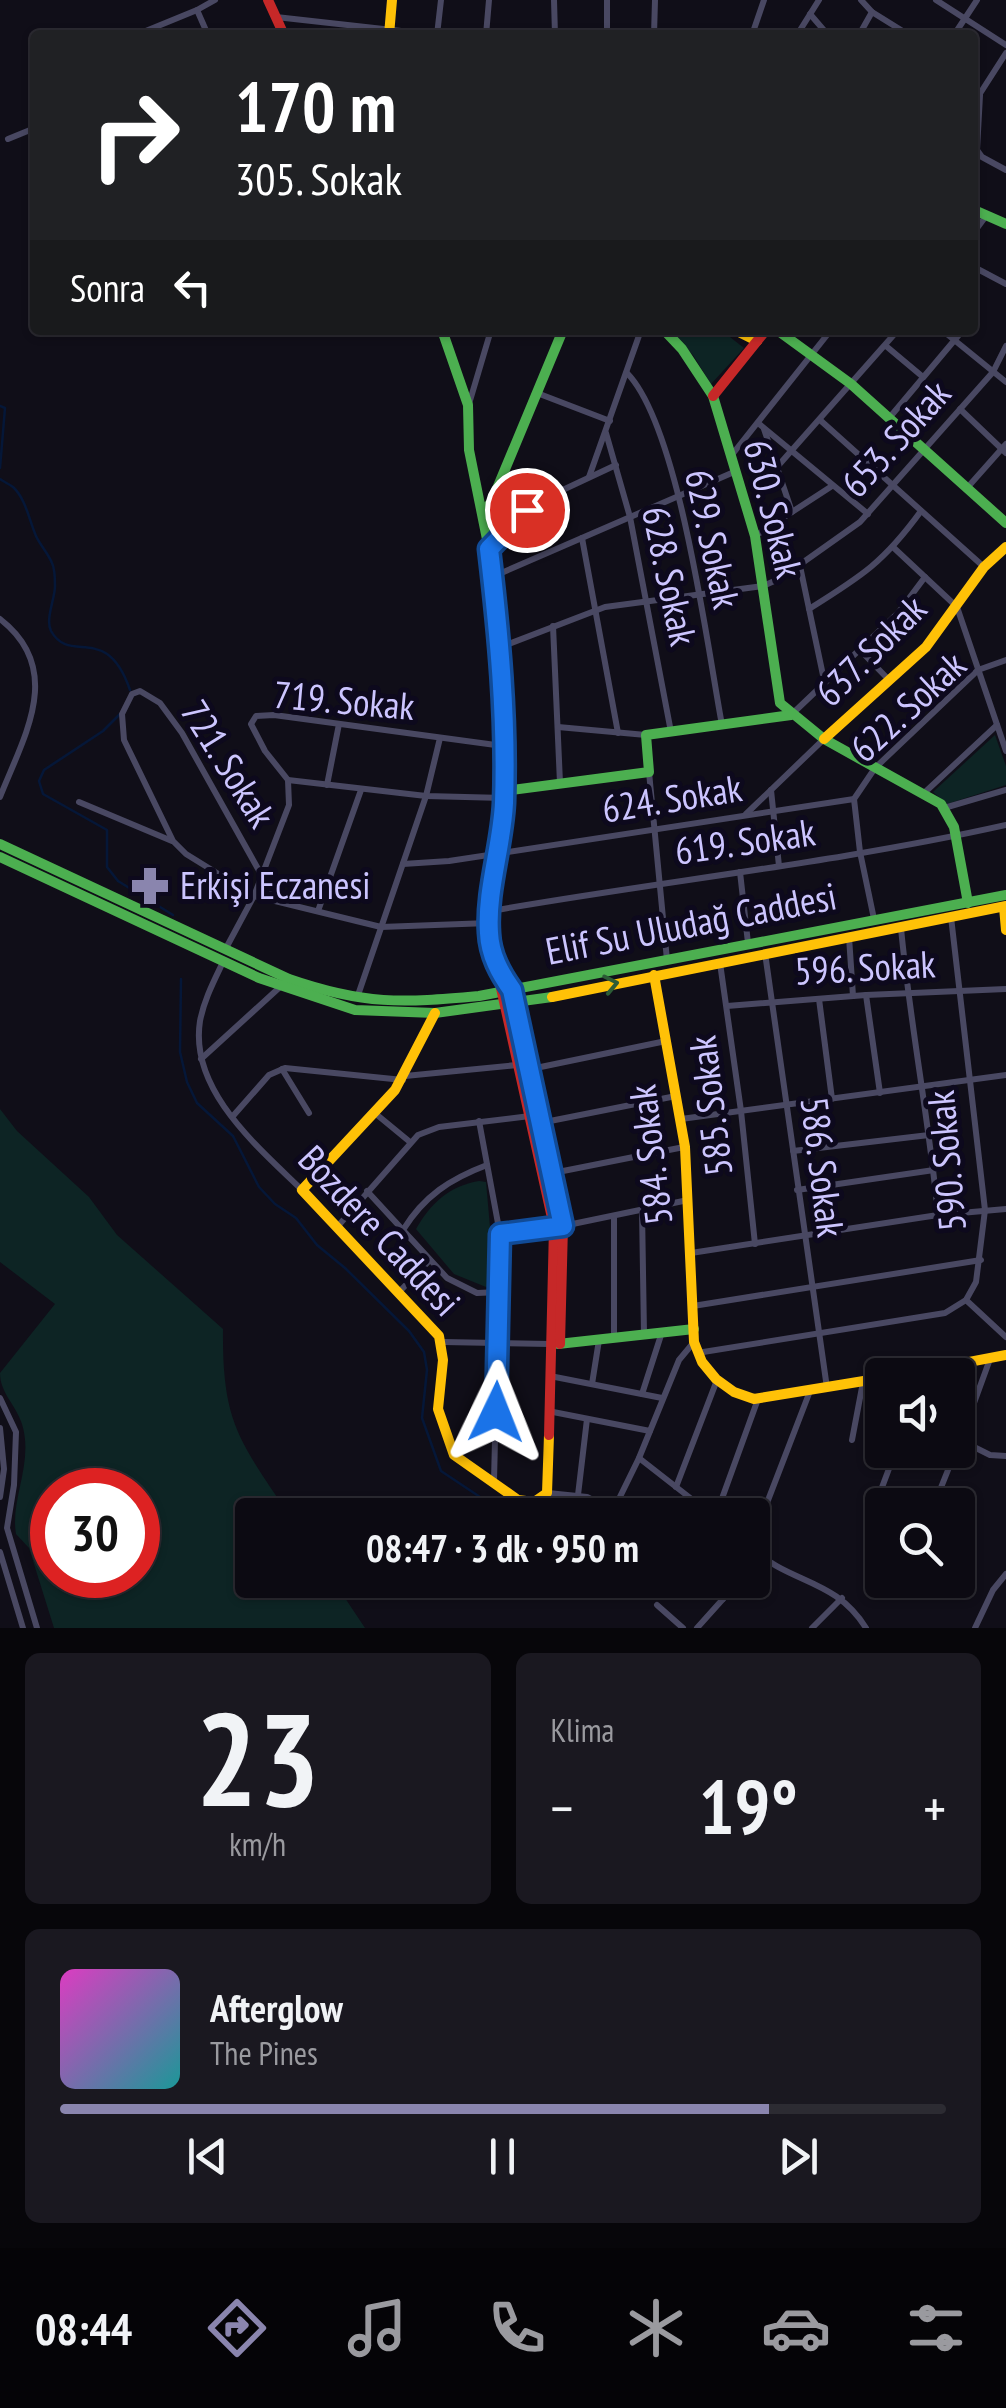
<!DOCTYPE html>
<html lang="tr">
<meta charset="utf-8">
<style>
:root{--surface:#0c0a12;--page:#1a1820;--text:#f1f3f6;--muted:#9a9a9f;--line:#2c2b32;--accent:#8a85ae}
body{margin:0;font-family:"PT Sans Narrow",sans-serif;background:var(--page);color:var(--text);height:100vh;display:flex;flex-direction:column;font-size:38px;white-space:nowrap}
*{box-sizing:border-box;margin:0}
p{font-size:32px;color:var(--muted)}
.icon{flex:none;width:55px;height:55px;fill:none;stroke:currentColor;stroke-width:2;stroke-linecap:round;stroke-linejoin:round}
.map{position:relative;height:1628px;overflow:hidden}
.drawer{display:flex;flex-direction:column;gap:25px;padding:25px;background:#07060a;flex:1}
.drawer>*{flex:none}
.hud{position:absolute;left:30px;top:30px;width:948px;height:305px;border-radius:10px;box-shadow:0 2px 8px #0004,0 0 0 2px var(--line);background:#202124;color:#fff;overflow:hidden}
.buttons{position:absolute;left:865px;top:1358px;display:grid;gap:20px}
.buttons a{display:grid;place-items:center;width:110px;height:110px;border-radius:10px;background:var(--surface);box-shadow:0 2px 8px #0004,0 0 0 2px var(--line);font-size:50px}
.speed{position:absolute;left:30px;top:1468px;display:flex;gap:20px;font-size:50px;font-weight:700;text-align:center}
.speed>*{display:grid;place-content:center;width:130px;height:130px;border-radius:50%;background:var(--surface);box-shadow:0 2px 8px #0004,0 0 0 2px var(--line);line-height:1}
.speed .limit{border:15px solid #d22;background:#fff;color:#111}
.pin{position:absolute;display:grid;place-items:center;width:85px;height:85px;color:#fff;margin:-42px;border:5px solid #fff;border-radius:50%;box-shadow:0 2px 10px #0007}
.me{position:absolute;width:110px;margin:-55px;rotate:2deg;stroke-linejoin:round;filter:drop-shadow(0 0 8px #0008)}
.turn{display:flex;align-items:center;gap:35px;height:210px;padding:0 40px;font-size:45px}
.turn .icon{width:130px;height:130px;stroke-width:2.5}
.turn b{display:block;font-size:70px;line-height:85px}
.then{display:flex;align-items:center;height:95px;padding:0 40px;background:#0003;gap:20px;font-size:38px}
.big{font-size:75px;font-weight:600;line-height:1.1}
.drawer .tile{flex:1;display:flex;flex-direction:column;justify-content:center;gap:15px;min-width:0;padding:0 35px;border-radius:15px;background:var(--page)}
.drawer .dial{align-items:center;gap:0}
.dial b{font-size:130px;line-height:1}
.song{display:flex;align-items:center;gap:30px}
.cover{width:120px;height:120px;border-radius:15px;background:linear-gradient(135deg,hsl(310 70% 55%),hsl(180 70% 35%))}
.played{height:10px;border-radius:5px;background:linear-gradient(90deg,var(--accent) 80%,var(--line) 80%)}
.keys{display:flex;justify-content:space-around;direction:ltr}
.heat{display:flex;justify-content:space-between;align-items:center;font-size:55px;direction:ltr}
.drawer .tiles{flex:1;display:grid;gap:25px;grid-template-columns:1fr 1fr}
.tile:last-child{grid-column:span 2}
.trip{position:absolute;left:235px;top:1498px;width:535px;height:100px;border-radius:10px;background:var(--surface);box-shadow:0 2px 8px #0004,0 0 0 2px var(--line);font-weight:600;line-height:100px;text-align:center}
.tab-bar{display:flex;height:160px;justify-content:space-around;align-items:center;background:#050407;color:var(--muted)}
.tab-bar .icon{width:70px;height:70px}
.tab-bar .current{color:var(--accent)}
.tab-bar b{font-size:45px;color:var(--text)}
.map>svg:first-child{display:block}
</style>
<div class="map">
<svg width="1006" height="1628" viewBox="0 0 1006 1628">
<rect width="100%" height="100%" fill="#100e18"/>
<!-- green -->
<g fill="#0d2424" fill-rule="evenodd">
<polygon points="669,330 721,330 744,348 711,384 693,355"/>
<polygon points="995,735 1006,766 1006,785 947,804 933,792"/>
<path d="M0,1109L17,1131L89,1197L117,1235L223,1329C222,1423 239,1440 289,1515H252V1580H333L365,1628H54L29,1548L16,1534C10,1499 34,1463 22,1424C16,1405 0,1393 0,1373L55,1304L0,1262ZM52,1490H138V1575H52Z"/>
<path d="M479,1181L486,1182L495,1283L486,1287L454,1274L416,1229C430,1204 449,1186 479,1181Z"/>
</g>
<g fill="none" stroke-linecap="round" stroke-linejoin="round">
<!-- stream -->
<g stroke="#051738" stroke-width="2.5">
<polyline points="0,406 5,408 0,468"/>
<path d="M0,479C4,482 9,484 13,487C26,499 29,520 36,536C40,545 48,553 52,563C55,569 55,579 55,586C55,599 45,619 51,631C71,666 106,621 130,690"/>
<polyline points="120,714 103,731 44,770 39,781 43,794 107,830 107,867 118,881 173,915"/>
<polyline points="181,979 180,1052 187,1082 197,1103 233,1136 259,1187 275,1204 296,1218 317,1245 345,1268 409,1331 424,1352 427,1370 422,1418 441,1471 486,1501"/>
</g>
<!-- street -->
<g stroke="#494862" stroke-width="6">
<polyline points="554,0 555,35"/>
<polyline points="861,0 872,12 909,35"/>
<polyline points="936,0 1006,45"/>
<polyline points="810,14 828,35"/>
<polyline points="276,17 437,35"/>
<polyline points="136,35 197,10"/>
<polyline points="208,35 197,10 215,0"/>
<polyline points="437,35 441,0"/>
<polyline points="486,35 489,0"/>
<polyline points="607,35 607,0"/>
<polyline points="654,35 655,0"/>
<polyline points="752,35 764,0"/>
<polyline points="797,35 819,0"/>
<polyline points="859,35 872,12"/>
<polyline points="954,35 977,0"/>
<polyline points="980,95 977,150 982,157 1006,170"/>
<polyline points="972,106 1006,53"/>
<polyline points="8,139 35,128"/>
<polyline points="972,235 986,216"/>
<polyline points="972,266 1006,284"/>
<polyline points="972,316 973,315"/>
<polyline points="942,330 1006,382"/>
<polyline points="886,346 923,377"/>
<path d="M627,373C679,426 707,645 722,725"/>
<polyline points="537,393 610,421"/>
<polyline points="469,404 491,330"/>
<polyline points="960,409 1006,453"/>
<polyline points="890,417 963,330"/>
<polyline points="820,420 984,567"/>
<polyline points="758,423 868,514"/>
<polyline points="764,429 792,512"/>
<polyline points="606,433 630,517 671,732"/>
<polyline points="731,456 831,330"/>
<polyline points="777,467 898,330"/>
<polyline points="589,477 641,330"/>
<polyline points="967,488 1006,444"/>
<polyline points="755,536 832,486"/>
<polyline points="582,538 618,733"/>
<polyline points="894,548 957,607 1006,751"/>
<polyline points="490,549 537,502 616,465"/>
<polyline points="800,566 824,680"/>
<polyline points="492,577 734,472"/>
<path d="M809,609C862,576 884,562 921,511"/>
<path d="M0,619C66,670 23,738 0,797"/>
<polyline points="553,626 560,783"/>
<polyline points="501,647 605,607 763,586 781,578 860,522 993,372 1006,346"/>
<polyline points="859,649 889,680"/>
<polyline points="791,715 898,613 925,577"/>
<polyline points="558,727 646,735"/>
<polyline points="649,772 667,960"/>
<polyline points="288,780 426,796 504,798"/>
<polyline points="327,785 339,724"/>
<polyline points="771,790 779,866"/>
<polyline points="923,794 997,725"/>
<polyline points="79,802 172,841"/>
<polyline points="944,808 1006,790"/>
<polyline points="746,814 824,739"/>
<polyline points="403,864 449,861 854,799"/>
<polyline points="740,872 748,943"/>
<polyline points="276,901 182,733 160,703 140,691 132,694 122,714 124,740 173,841 186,854 254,896 381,927 489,923"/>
<polyline points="318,911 361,790"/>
<path d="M491,911C662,881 836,863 1006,825"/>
<polyline points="874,919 860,852 854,799 875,768 978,670 1006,660"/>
<path d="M901,928C910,1024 929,1119 938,1215"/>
<polyline points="849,937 853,996"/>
<polyline points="225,950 254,896 289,805 288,780 265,751 251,724 256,716 274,715 503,746"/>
<polyline points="765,953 827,1388"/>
<path d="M223,962C214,981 204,1000 200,1021C189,1090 258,1147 302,1190"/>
<polyline points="720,963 741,1111 755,1244"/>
<polyline points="866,995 880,1093"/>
<polyline points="357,998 426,796 440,738"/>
<polyline points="819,999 832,1099"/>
<polyline points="727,1006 866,995 1006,989"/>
<polyline points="201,1059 280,987"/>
<polyline points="282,1069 309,1113"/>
<polyline points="531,1069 666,1041"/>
<polyline points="405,1076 517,1065"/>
<polyline points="376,1114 410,1142"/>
<polyline points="233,1116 269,1075 285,1068 403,1080"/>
<polyline points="681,1119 1006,1075"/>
<polyline points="479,1121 500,1234 494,1481"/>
<polyline points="540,1123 676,1096"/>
<polyline points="793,1151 929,1135"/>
<polyline points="553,1173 684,1147"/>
<polyline points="797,1190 934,1170"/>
<polyline points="367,1191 447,1278 477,1293 500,1292"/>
<polyline points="642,1210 644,1334"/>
<polyline points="614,1216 614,1338"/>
<polyline points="338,1226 418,1135 439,1127 530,1116"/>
<path d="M403,1230C424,1196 450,1179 487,1165"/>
<polyline points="500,1234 563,1226 688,1200"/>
<polyline points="691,1253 938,1215 1006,1209"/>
<polyline points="400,1291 429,1261"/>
<polyline points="966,1300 1006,1337"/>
<polyline points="693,1306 981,1260"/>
<polyline points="443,1342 550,1344"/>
<polyline points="697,1353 945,1313 966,1300 976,1282 985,1210 951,917"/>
<polyline points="550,1376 662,1398"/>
<polyline points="592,1384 599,1340"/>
<polyline points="642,1394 662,1332"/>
<polyline points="0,1398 16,1432 14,1485 7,1528 37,1628"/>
<polyline points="548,1411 650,1431"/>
<polyline points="0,1428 4,1469 0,1497"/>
<polyline points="852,1440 863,1382"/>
<polyline points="960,1440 990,1455 1006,1456"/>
<polyline points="958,1447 990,1359"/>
<polyline points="639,1458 712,1515"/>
<polyline points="676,1487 717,1380"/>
<polyline points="548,1493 587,1497 621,1515"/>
<polyline points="578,1495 587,1419"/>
<polyline points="893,1505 881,1490 896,1450"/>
<polyline points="934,1505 956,1450"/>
<polyline points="614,1509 639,1458 679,1360 694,1342"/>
<polyline points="716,1515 758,1399"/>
<polyline points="752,1542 810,1391"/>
<path d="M752,1548C790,1584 835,1578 866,1628"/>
<polyline points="0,1552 23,1628"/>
<polyline points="752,1566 761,1556"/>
<polyline points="700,1580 723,1599"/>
<polyline points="905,1585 907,1580"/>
<polyline points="657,1605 683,1628"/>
<polyline points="697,1628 740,1580"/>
<polyline points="812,1628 842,1598"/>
<polyline points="975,1628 993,1590 1006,1574"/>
</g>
<!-- fast -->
<g stroke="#4caf50" stroke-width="10">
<polyline points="972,209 1006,224"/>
<polyline points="442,330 468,405 469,450 489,549 501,647 504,798 500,835"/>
<polyline points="664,330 682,349 713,396 755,536 780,703 824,739 941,804 954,827 968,903"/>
<polyline points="777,330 851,384 1006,523"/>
<polyline points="482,511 491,503 563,330"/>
<polyline points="504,791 649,772 646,735 791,715"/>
<path d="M0,844L289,979C364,1005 402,1003 479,996L1006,895"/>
<polyline points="0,857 259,978 355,1010 435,1013 552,997"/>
<polyline points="558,1344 694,1329"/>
</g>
<!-- slow -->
<g stroke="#ffc107" stroke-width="10">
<polyline points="389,35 392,0"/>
<polyline points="735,330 757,341"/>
<polyline points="824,739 926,647 984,567 1006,547"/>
<polyline points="1004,907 1006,930"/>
<polyline points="654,975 685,1147 694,1342 702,1362 716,1379 734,1392 754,1399 882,1378"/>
<polyline points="552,997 1006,906"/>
<polyline points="435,1013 395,1090 302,1190 439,1336 443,1360 438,1409 454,1455 518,1500 534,1502 547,1493 549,1435"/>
<polyline points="901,1375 1006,1355"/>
</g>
<!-- jam -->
<g stroke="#c62828" stroke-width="10">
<polyline points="268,0 284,35"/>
<polyline points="713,396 766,330"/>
<polyline points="500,835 489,934 554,1227 549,1435"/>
<polyline points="500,972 512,989 563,1226 560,1344"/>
</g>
</g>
<!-- one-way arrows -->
<defs><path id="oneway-chevron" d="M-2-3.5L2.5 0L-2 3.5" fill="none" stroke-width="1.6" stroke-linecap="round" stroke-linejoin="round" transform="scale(2.5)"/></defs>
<use stroke="#2c5c36" href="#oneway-chevron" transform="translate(611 984) rotate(-12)"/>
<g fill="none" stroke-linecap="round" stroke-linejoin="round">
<!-- route casing -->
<g stroke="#114b97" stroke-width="25">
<path id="route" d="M496,1412L500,1234L563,1226L512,990C500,973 490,955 489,933C486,891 502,846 504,803C507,718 499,634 489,549L527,510"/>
</g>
<!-- route -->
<use href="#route" stroke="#1a73e8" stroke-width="18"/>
</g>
<!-- icons -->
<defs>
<g id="pharmacy-bare" transform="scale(3)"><path d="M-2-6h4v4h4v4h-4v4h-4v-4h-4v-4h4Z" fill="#8a85ae" stroke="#0d091d" stroke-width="2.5" paint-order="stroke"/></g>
</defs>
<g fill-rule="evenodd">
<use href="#pharmacy-bare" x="150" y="886"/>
</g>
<g text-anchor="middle" stroke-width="10" stroke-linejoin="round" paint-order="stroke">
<!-- street labels -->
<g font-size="38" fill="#ccc5ff" stroke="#0d091d">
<text transform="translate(896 439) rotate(-48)" y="13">653. Sokak</text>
<text transform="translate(773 509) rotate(76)" y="13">630. Sokak</text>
<text transform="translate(712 539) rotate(78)" y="13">629. Sokak</text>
<text transform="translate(669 576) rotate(78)" y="13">628. Sokak</text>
<text transform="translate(871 651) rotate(-45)" y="13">637. Sokak</text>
<text transform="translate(344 701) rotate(5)" y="13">719. Sokak</text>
<text transform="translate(908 707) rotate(-43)" y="13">622. Sokak</text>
<text transform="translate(228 764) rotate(58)" y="13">721. Sokak</text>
<text transform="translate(672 799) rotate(-9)" y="13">624. Sokak</text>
<text transform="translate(745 842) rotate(-8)" y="13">619. Sokak</text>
<text transform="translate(691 924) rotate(-11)" y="13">Elif Su Uludağ Caddesi</text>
<text transform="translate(865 968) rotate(-3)" y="13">596. Sokak</text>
<text transform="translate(711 1106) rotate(-97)" y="13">585. Sokak</text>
<text transform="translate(651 1155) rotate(-97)" y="13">584. Sokak</text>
<text transform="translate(947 1161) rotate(-95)" y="13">590. Sokak</text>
<text transform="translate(822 1167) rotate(83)" y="13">586. Sokak</text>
<text transform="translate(379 1231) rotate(47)" y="13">Bozdere Caddesi</text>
</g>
<!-- poi labels -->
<g font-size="38" fill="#ccc5ff" stroke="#0d091d" text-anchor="start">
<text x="180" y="899">Erkişi Eczanesi</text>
</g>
</g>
</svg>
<div class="buttons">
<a><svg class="icon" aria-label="sound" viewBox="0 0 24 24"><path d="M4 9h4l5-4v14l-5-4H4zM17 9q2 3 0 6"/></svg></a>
<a><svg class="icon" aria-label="search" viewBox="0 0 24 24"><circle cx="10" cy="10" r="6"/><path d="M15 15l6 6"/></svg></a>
</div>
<div class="speed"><div class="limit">30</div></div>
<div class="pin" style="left:527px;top:510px;background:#d93025"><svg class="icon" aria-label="arrive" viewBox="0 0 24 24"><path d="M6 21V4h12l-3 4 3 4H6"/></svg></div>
<svg class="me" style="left:496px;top:1412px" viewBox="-20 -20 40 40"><path d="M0-17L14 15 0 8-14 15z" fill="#1a73e8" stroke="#fff" stroke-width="4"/></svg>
<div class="trip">08:47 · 3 dk · 950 m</div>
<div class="hud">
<div class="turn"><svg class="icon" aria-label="right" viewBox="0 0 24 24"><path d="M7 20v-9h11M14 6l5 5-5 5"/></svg><div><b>170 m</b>305. Sokak</div></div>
<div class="then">Sonra<svg class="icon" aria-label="left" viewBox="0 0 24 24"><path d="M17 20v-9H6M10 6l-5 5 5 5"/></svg></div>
</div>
</div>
<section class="drawer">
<div class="tiles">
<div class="tile dial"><b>23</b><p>km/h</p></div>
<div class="tile"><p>Klima</p>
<div class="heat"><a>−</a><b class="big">19°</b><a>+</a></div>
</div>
<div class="tile">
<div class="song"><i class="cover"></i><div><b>Afterglow</b><p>The Pines</p></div></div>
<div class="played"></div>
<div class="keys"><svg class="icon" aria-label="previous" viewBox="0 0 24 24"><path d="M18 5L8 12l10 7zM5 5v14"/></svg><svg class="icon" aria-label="pause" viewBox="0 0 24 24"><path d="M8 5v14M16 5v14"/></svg><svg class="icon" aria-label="next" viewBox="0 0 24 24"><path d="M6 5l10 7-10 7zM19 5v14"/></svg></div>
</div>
</div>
</section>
<nav class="tab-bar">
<b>08:44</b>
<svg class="icon current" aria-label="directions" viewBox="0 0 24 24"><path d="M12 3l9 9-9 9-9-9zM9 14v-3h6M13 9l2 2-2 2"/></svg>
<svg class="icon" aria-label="music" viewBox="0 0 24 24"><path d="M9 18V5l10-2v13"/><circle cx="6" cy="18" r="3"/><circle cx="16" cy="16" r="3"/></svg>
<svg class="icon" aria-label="phone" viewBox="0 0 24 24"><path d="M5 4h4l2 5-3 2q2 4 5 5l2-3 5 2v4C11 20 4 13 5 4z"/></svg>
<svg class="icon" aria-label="climate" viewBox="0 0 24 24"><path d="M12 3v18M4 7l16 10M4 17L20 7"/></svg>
<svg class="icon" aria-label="car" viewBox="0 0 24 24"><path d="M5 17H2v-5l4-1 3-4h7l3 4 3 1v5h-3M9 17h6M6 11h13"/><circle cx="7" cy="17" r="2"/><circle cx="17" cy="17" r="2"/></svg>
<svg class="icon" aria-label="filters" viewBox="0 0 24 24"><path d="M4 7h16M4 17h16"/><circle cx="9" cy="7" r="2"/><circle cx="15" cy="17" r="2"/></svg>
</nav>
